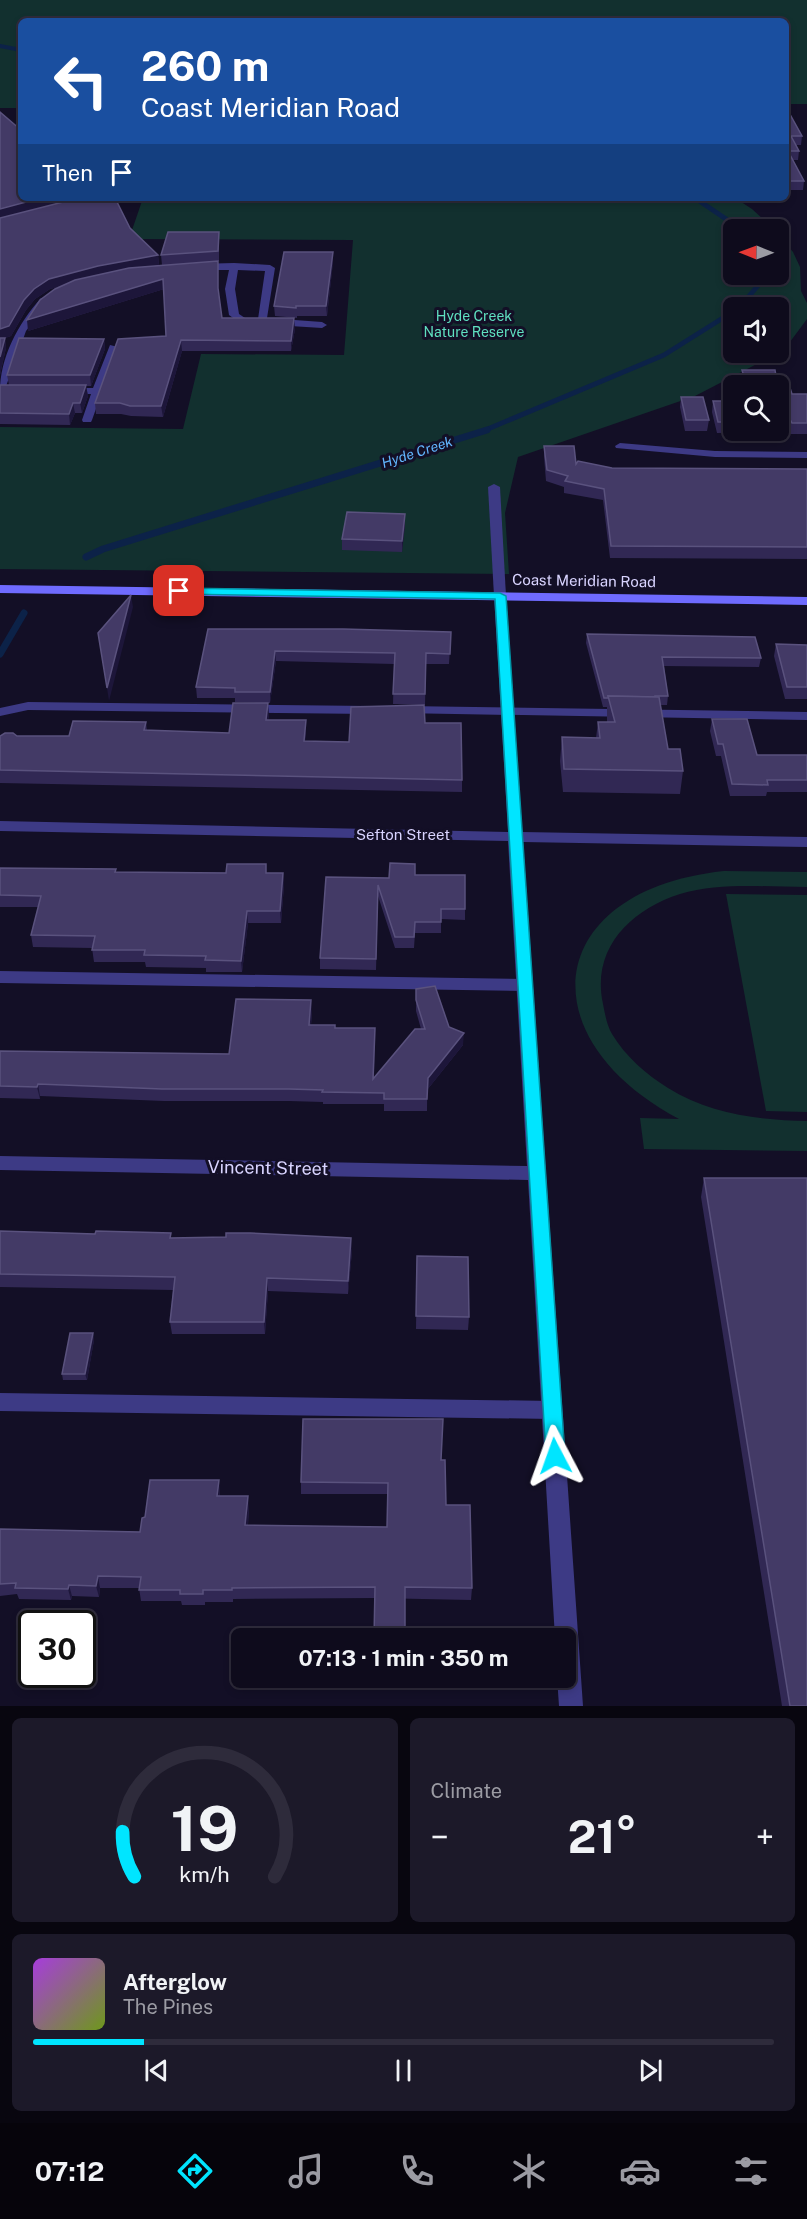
<!DOCTYPE html>
<meta charset="utf-8">
<style>
:root{--surface:#0e0b1c;--page:#1c1929;--text:#f1f3f6;--muted:#9b9ba3;--line:#2e2b3b;--accent:#00e5ff}
body{margin:0;font-family:"Public Sans",sans-serif;background:var(--page);color:var(--text);height:100vh;display:flex;flex-direction:column;font-size:22px;white-space:nowrap}
*{box-sizing:border-box;margin:0}
p{font-size:20px;color:var(--muted)}
.icon{flex:none;width:33px;height:33px;fill:none;stroke:currentColor;stroke-width:2;stroke-linecap:round;stroke-linejoin:round}
.map{position:relative;height:1706px;overflow:hidden}
.drawer{display:flex;flex-direction:column;gap:12px;padding:12px;background:#08060f;flex:1}
.drawer>*{flex:none}
.hud{position:absolute;left:18px;top:18px;width:771px;height:183px;border-radius:9px;box-shadow:0 3px 9px #0003,0 0 0 2px var(--line);background:#1a4fa0;color:#fff;overflow:hidden}
.needle{width:39px;rotate:271deg}
.fabs{position:absolute;left:723px;top:219px;display:grid;gap:12px}
.fabs a{display:grid;place-items:center;width:66px;height:66px;border-radius:9px;background:var(--surface);box-shadow:0 3px 9px #0003,0 0 0 2px var(--line);font-size:30px}
.speed{position:absolute;left:18px;top:1610px;display:flex;gap:12px;font-size:30px;font-weight:700;text-align:center}
.speed>*{display:grid;place-content:center;width:78px;height:78px;border-radius:50%;background:var(--surface);box-shadow:0 3px 9px #0003,0 0 0 2px var(--line);line-height:1}
.speed .limit{border:3px solid #111;border-radius:9px;background:#fff;color:#111}
.pin{position:absolute;display:grid;place-items:center;width:51px;height:51px;color:#fff;margin:-26px;border-radius:12px;box-shadow:0 3px 9px #0006}
.me{position:absolute;width:66px;margin:-33px;rotate:356deg;stroke-linejoin:round;filter:drop-shadow(0 0 4px #0008)}
.turn{display:flex;align-items:center;gap:21px;height:126px;padding:0 24px;font-size:27px}
.turn .icon{width:78px;height:78px;stroke-width:2.5}
.turn b{display:block;font-size:42px;line-height:51px}
.then{display:flex;align-items:center;height:57px;padding:0 24px;background:#0003;gap:12px;font-size:22px}
.big{font-size:45px;font-weight:700;line-height:1.1}
.drawer .widget{flex:1;display:flex;flex-direction:column;justify-content:center;gap:9px;min-width:0;padding:0 21px;border-radius:9px;background:var(--page)}
.drawer .dial{align-items:center;gap:0}
.dial svg{height:156px;overflow:visible;fill:none;stroke:var(--line);stroke-width:7;stroke-linecap:round;text-anchor:middle}
.dial text{fill:var(--text);stroke:none}
.song{display:flex;align-items:center;gap:18px}
.cover{width:72px;height:72px;border-radius:9px;background:linear-gradient(135deg,hsl(280 70% 55%),hsl(80 70% 35%))}
.played{height:6px;border-radius:3px;background:linear-gradient(90deg,var(--accent) 15%,var(--line) 15%)}
.keys{display:flex;justify-content:space-around;direction:ltr}
.heat{display:flex;justify-content:space-between;align-items:center;font-size:33px;direction:ltr}
.drawer .tiles{flex:1;display:grid;gap:12px;grid-template-columns:1fr 1fr}
.widget:last-child{grid-column:span 2}
.trip{position:absolute;left:231px;top:1628px;width:345px;height:60px;border-radius:9px;background:var(--surface);box-shadow:0 3px 9px #0003,0 0 0 2px var(--line);font-weight:700;line-height:60px;text-align:center}
.tabs{display:flex;height:96px;justify-content:space-around;align-items:center;background:#06040b;color:var(--muted)}
.tabs .icon{width:42px;height:42px}
.tabs .active{color:var(--accent)}
.tabs b{font-size:27px;color:var(--text)}
.map>svg:first-child{display:block}
</style>
<div class="map">
<svg width="807" height="1706" viewBox="0 0 807 1706">
<rect width="100%" height="100%" fill="#130f26"/>
<!-- green -->
<g fill="#12302f" fill-rule="evenodd">
<polygon points="0,0 807,0 807,104 786,104 786,21 21,21 21,108 0,108"/>
<path d="M143,198H735L752,209L774,229L734,230V274H778L779,235L793,252L800,267L801,291L807,303V319L784,350L695,396L518,457L505,513L509,574L0,569V427L183,429L201,354L344,355L353,240L129,239ZM734,308H778V352H734Z"/>
<path d="M724,871L807,872V887C766,887 720,882 680,894C630,910 591,949 603,1004C605,1014 607,1026 612,1034C625,1056 647,1075 668,1088C710,1114 758,1120 807,1121V1151L644,1149L640,1118L679,1119C525,1037 545,890 724,871Z"/>
<polygon points="726,894 807,895 807,1112 766,1111"/>
</g>
<g fill="none" stroke-linecap="round" stroke-linejoin="round">
<!-- stream-far2 -->
<polyline stroke="#0c2248" stroke-width="4" points="0,46 21,50"/>
<!-- stream-far1 -->
<g stroke="#0c2248" stroke-width="5">
<polyline points="695,198 726,219 736,230"/>
<polyline points="739,308 761,282 760,274"/>
<polyline points="483,431 664,355 734,311"/>
</g>
<!-- stream -->
<g stroke="#0c2248" stroke-width="7">
<polyline points="86,557 103,549 487,430"/>
<polyline points="0,654 24,613"/>
</g>
<!-- lane -->
<g fill="#3d3a85" fill-rule="evenodd">
<path d="M234,263L270,265L275,268L267,318L322,322L327,325L322,328L240,323L229,315L225,289L229,270H198L193,267L198,264ZM238,270L265,271L258,319L245,318L239,314L235,289Z"/>
<path d="M41,298L49,300L26,331L5,389L0,392C0,357 18,324 41,298Z"/>
<polygon points="110,345 118,347 92,420 91,422 83,422 82,420 91,394 67,394 62,391 67,388 93,388"/>
<polygon points="494,484 500,487 506,596 500,600 494,596 488,487"/>
<polygon points="28,702 371,706 378,710 371,714 28,710 0,716 0,708"/>
<polygon points="404,706 807,712 807,720 399,713 397,710 399,707"/>
<polygon points="0,971 525,979 531,981 533,985 531,989 525,991 0,983"/>
<polygon points="0,1393 552,1401 559,1403 562,1410 559,1417 552,1419 0,1411"/>
</g>
<!-- street -->
<g fill="#3d3a85" fill-rule="evenodd">
<polygon points="620,443 715,451 807,452 807,458 715,457 616,448 615,446"/>
<polygon points="500,592 506,596 522,832 807,837 807,847 523,842 583,1706 559,1706 557,1677 566,1677 566,1638 555,1638 528,1180 0,1170 0,1156 527,1166 508,841 0,831 0,821 508,832 494,596"/>
</g>
<!-- secondary -->
<polygon fill="#6f6bff" fill-rule="evenodd" points="0,585 807,597 807,605 0,593"/>
</g>
<!-- wall -->
<g fill="#312854">
<polygon points="786,109 802,136 801,145 796,145 799,151 798,160 793,160 804,181 803,190 786,190"/>
<polygon points="0,112 130,228 158,255 159,265 194,262 162,265 161,255 219,232 219,261 218,261 218,294 222,318 295,329 291,351 182,351 163,417 131,416 121,414 96,414 95,403 166,336 164,289 28,331 65,285 50,289 35,299 26,310 11,336 5,338 6,348 0,375"/>
<polygon points="333,262 327,316 297,316 297,318 275,316 274,306"/>
<polygon points="104,339 105,349 91,386 86,386 88,396 82,413 75,413 70,425 0,424 0,385 9,385 7,375"/>
<polygon points="742,370 776,376 792,394 807,394 807,434 790,434 789,432 717,433 712,412 713,401 734,401 734,430 778,430 778,386 742,386 741,380"/>
<polygon points="681,397 709,420 707,431 685,431 680,407"/>
<polygon points="544,446 576,464 612,468 807,470 807,559 610,558 603,500 564,493 564,487 546,481 544,457"/>
<polygon points="405,525 402,552 342,550 342,539"/>
<polygon points="208,629 451,632 449,664 426,664 425,705 393,704 394,664 276,661 270,703 235,702 235,698 197,698 196,687"/>
<polygon points="587,634 761,658 759,667 664,666 668,696 667,705 660,705 668,749 683,771 680,794 563,792 560,761 562,737 596,738 598,722 607,722 607,707 603,707 586,643"/>
<polygon points="776,644 807,645 807,699 785,699 774,656"/>
<polygon points="269,715 268,720 306,732 305,741 349,742 425,723 462,780 462,792 0,783 0,736 69,736 146,722 147,731 229,733"/>
<polygon points="712,719 757,755 807,755 807,792 767,792 766,796 730,796 721,756 716,756 710,731"/>
<polygon points="0,868 116,869 116,872 283,873 284,885 281,923 248,923 242,972 206,972 206,968 146,967 145,962 94,962 92,948 33,947 31,935 38,907 0,907"/>
<polygon points="415,875 465,909 465,920 441,919 441,933 415,933 414,948 395,948 378,896 376,970 320,969 320,958 326,877 389,878"/>
<polygon points="416,989 449,1027 463,1045 427,1090 427,1111 384,1111 384,1104 323,1104 323,1102 289,1101 164,1101 40,1096 40,1099 0,1098 0,1051 229,1054 312,1012 311,1025 335,1028 375,1028 374,1078 421,1029 416,1011"/>
<polygon points="704,1178 807,1706 782,1706 701,1197"/>
<polygon points="0,1231 172,1238 352,1251 348,1294 268,1291 265,1334 172,1334 170,1322 173,1290 0,1287"/>
<polygon points="417,1256 469,1317 468,1330 416,1329"/>
<polygon points="93,1333 94,1340 87,1380 63,1380 62,1374"/>
<polygon points="441,1460 446,1505 472,1588 471,1600 375,1598 233,1599 233,1602 205,1602 205,1605 182,1605 181,1601 141,1601 139,1588 100,1588 99,1597 72,1596 71,1600 19,1599 17,1594 0,1596 0,1529 140,1532 145,1517 220,1491 220,1496 249,1508 248,1525 387,1527 388,1494 301,1494 301,1482"/>
</g>
<!-- shaded-wall -->
<g fill="#1d163a">
<polygon points="41,198 99,198 0,219 0,209"/>
<polygon points="333,252 333,262 327,316 326,306"/>
<polygon points="158,255 159,265 99,276 50,289 35,299 26,310 11,336 5,338 6,348 0,375 0,329 34,289 49,279 98,266"/>
<polygon points="163,279 164,289 28,331 27,320"/>
<polygon points="294,318 295,329 291,351 291,341"/>
<polygon points="104,339 105,349 91,386 90,375"/>
<polygon points="181,340 182,351 163,417 161,406"/>
<polygon points="86,385 88,396 82,413 80,403"/>
<polygon points="73,403 75,413 70,425 69,414"/>
<polygon points="405,514 405,525 402,552 402,541"/>
<polygon points="131,595 133,607 109,701 107,688"/>
<polygon points="275,651 276,661 270,703 270,692"/>
<polygon points="268,703 269,715 267,732 266,720"/>
<polygon points="306,720 306,732 304,753 304,741"/>
<polygon points="283,873 284,885 281,923 280,911"/>
<polygon points="247,911 248,923 242,972 241,961"/>
<polygon points="311,1000 312,1012 310,1037 309,1025"/>
<polygon points="464,1033 463,1045 427,1090 427,1111 428,1078"/>
<polygon points="38,1084 40,1096 40,1099 37,1087"/>
<polygon points="351,1238 352,1251 348,1294 348,1281"/>
<polygon points="267,1278 268,1291 265,1334 264,1322"/>
<polygon points="93,1333 94,1340 87,1380 85,1374"/>
<polygon points="219,1480 220,1491 219,1508 217,1496"/>
<polygon points="248,1496 249,1508 247,1536 245,1525"/>
<polygon points="98,1576 100,1588 99,1597 96,1586"/>
<polygon points="69,1585 72,1596 71,1600 68,1589"/>
</g>
<!-- building -->
<g fill="#433a66" stroke="#5a527e" stroke-width="1.5">
<polygon points="786,109 787,109 802,136 791,136 799,151 788,151 804,181 786,181"/>
<polygon points="0,112 21,130 21,198 41,198 0,209"/>
<polygon points="93,198 115,198 130,228 158,255 98,266 49,279 34,289 24,300 9,326 0,329 0,218 63,202"/>
<polygon points="168,232 219,232 218,251 161,255"/>
<polygon points="284,252 333,252 326,306 296,306 296,308 274,306"/>
<polygon points="218,261 218,288 222,318 294,318 291,341 181,340 161,406 130,406 120,403 95,403 118,339 166,336 163,279 27,320 40,300 55,289 75,280 129,268"/>
<polygon points="0,338 5,338 0,357"/>
<polygon points="19,338 104,339 90,375 7,375"/>
<polygon points="742,370 775,370 776,376 786,376 792,394 807,394 807,423 792,423 791,421 778,421 778,386 747,386"/>
<polygon points="0,385 86,385 80,403 73,403 69,414 0,413"/>
<polygon points="681,397 703,397 709,420 686,420"/>
<polygon points="713,401 734,401 734,422 718,422"/>
<polygon points="544,446 574,446 576,464 578,461 612,468 807,469 807,547 611,546 604,489 565,481 568,476 547,470"/>
<polygon points="347,512 405,514 402,541 342,539"/>
<polygon points="131,595 107,688 98,633"/>
<polygon points="208,629 343,629 451,632 450,654 426,653 425,694 393,694 395,653 275,651 270,692 235,692 235,688 196,687"/>
<polygon points="587,634 755,637 761,658 662,657 668,696 655,696 655,697 608,696 609,698 604,698"/>
<polygon points="776,644 807,645 807,687 787,687"/>
<polygon points="608,696 659,697 668,749 680,749 683,771 564,769 562,737 600,738 598,722 615,722"/>
<polygon points="233,703 268,703 266,720 306,720 304,741 349,742 351,707 424,705 425,723 461,723 462,780 0,770 0,736 5,733 13,733 17,736 69,736 73,721 146,722 144,730 229,733"/>
<polygon points="712,719 747,719 757,755 807,755 807,780 767,780 768,785 732,784 723,744 718,744"/>
<polygon points="390,863 415,864 415,875 465,875 465,909 441,909 441,922 415,922 414,937 395,937 378,885 376,959 320,958 326,877 389,878"/>
<polygon points="227,864 266,864 266,873 283,873 280,911 247,911 241,961 205,960 206,956 144,955 145,950 92,950 95,936 31,935 41,896 0,895 0,868 116,869 115,872 226,873"/>
<polygon points="435,986 449,1027 464,1033 428,1078 427,1099 384,1099 384,1093 322,1092 323,1090 289,1089 162,1089 38,1084 37,1087 0,1086 0,1051 229,1054 236,999 311,1000 309,1025 335,1025 335,1028 375,1028 373,1079 415,1029 425,1029 416,1000 416,989"/>
<polygon points="704,1178 807,1178 807,1706 790,1706"/>
<polygon points="0,1231 95,1234 96,1231 171,1233 170,1238 226,1237 226,1233 250,1233 351,1238 348,1281 267,1278 264,1322 170,1322 175,1277 0,1274"/>
<polygon points="417,1256 468,1257 469,1317 416,1316"/>
<polygon points="70,1333 93,1333 85,1374 62,1374"/>
<polygon points="303,1419 443,1419 441,1460 445,1460 446,1505 470,1505 472,1588 405,1587 405,1638 374,1638 375,1587 232,1588 232,1590 203,1590 203,1594 180,1594 180,1590 139,1590 141,1577 98,1576 96,1586 69,1585 68,1589 15,1588 16,1583 0,1584 0,1529 140,1532 142,1518 145,1517 150,1480 219,1480 217,1496 248,1496 245,1525 387,1527 388,1483 301,1482"/>
</g>
<!-- route -->
<polygon fill="#00e5ff" stroke="#0095a6" stroke-width="1.5" points="179,588 500,593 506,596 565,1456 562,1462 555,1465 548,1462 546,1456 495,599 175,594 173,591"/>
<g text-anchor="middle" stroke-width="6" stroke-linejoin="round" paint-order="stroke">
<!-- far-park labels -->
<g font-size="14" fill="#5fe0c0" stroke="#130f26">
<text x="474" y="321">Hyde Creek<tspan x="474" dy="16">Nature Reserve</tspan></text>
</g>
<!-- far-water labels -->
<g font-size="14" font-style="italic" fill="#62b6ff" stroke="#130f26">
<text transform="translate(417 452) rotate(-18)" y="5">Hyde Creek</text>
</g>
<!-- street labels -->
<g font-size="15" fill="#d9d4ff" stroke="#130f26">
<text transform="translate(584 581) rotate(1)" y="5">Coast Meridian Road</text>
<text x="403" y="840">Sefton Street</text>
</g>
<!-- near-street labels -->
<g font-size="18" fill="#d9d4ff" stroke="#130f26">
<text transform="translate(268 1168) rotate(1)" y="6">Vincent Street</text>
</g>
</g>
</svg>
<div class="fabs">
<a><svg class="needle" viewBox="-14 -14 28 28"><path d="M0-13l5 13h-10z" fill="#e53935"/><path d="M0 13l5-13h-10z" fill="#9b9ba3"/></svg></a>
<a><svg class="icon" aria-label="sound" viewBox="0 0 24 24"><path d="M4 9h4l5-4v14l-5-4H4zM17 9q2 3 0 6"/></svg></a>
<a><svg class="icon" aria-label="search" viewBox="0 0 24 24"><circle cx="10" cy="10" r="6"/><path d="M15 15l6 6"/></svg></a>
</div>
<div class="speed"><div class="limit">30</div></div>
<div class="pin" style="left:179px;top:591px;background:#d93025"><svg class="icon" aria-label="arrive" viewBox="0 0 24 24"><path d="M6 21V4h12l-3 4 3 4H6"/></svg></div>
<svg class="me" style="left:555px;top:1456px" viewBox="-20 -20 40 40"><path d="M0-17L14 15 0 8-14 15z" fill="#00e5ff" stroke="#fff" stroke-width="4"/></svg>
<div class="trip">07:13 · 1 min · 350 m</div>
<div class="hud">
<div class="turn"><svg class="icon" aria-label="left" viewBox="0 0 24 24"><path d="M17 20v-9H6M10 6l-5 5 5 5"/></svg><div><b>260 m</b>Coast Meridian Road</div></div>
<div class="then">Then<svg class="icon" aria-label="arrive" viewBox="0 0 24 24"><path d="M6 21V4h12l-3 4 3 4H6"/></svg></div>
</div>
</div>
<section class="drawer">
<div class="tiles">
<div class="widget dial"><svg viewBox="0 0 100 80">
<path d="M14 69A42 42 0 1 1 86 69"/>
<path d="M14 69A42 42 0 0 1 8 46" stroke="#00e5ff"/>
<text x="50" y="56" font-size="32" font-weight="700">19</text>
<text x="50" y="72" font-size="11">km/h</text>
</svg></div>
<div class="widget"><p>Climate</p>
<div class="heat"><a>−</a><b class="big">21°</b><a>+</a></div>
</div>
<div class="widget">
<div class="song"><i class="cover"></i><div><b>Afterglow</b><p>The Pines</p></div></div>
<div class="played"></div>
<div class="keys"><svg class="icon" aria-label="previous" viewBox="0 0 24 24"><path d="M18 5L8 12l10 7zM5 5v14"/></svg><svg class="icon" aria-label="pause" viewBox="0 0 24 24"><path d="M8 5v14M16 5v14"/></svg><svg class="icon" aria-label="next" viewBox="0 0 24 24"><path d="M6 5l10 7-10 7zM19 5v14"/></svg></div>
</div>
</div>
</section>
<nav class="tabs">
<b>07:12</b>
<svg class="icon active" aria-label="directions" viewBox="0 0 24 24"><path d="M12 3l9 9-9 9-9-9zM9 14v-3h6M13 9l2 2-2 2"/></svg>
<svg class="icon" aria-label="music" viewBox="0 0 24 24"><path d="M9 18V5l10-2v13"/><circle cx="6" cy="18" r="3"/><circle cx="16" cy="16" r="3"/></svg>
<svg class="icon" aria-label="phone" viewBox="0 0 24 24"><path d="M5 4h4l2 5-3 2q2 4 5 5l2-3 5 2v4C11 20 4 13 5 4z"/></svg>
<svg class="icon" aria-label="climate" viewBox="0 0 24 24"><path d="M12 3v18M4 7l16 10M4 17L20 7"/></svg>
<svg class="icon" aria-label="car" viewBox="0 0 24 24"><path d="M5 17H2v-5l4-1 3-4h7l3 4 3 1v5h-3M9 17h6M6 11h13"/><circle cx="7" cy="17" r="2"/><circle cx="17" cy="17" r="2"/></svg>
<svg class="icon" aria-label="filters" viewBox="0 0 24 24"><path d="M4 7h16M4 17h16"/><circle cx="9" cy="7" r="2"/><circle cx="15" cy="17" r="2"/></svg>
</nav>
